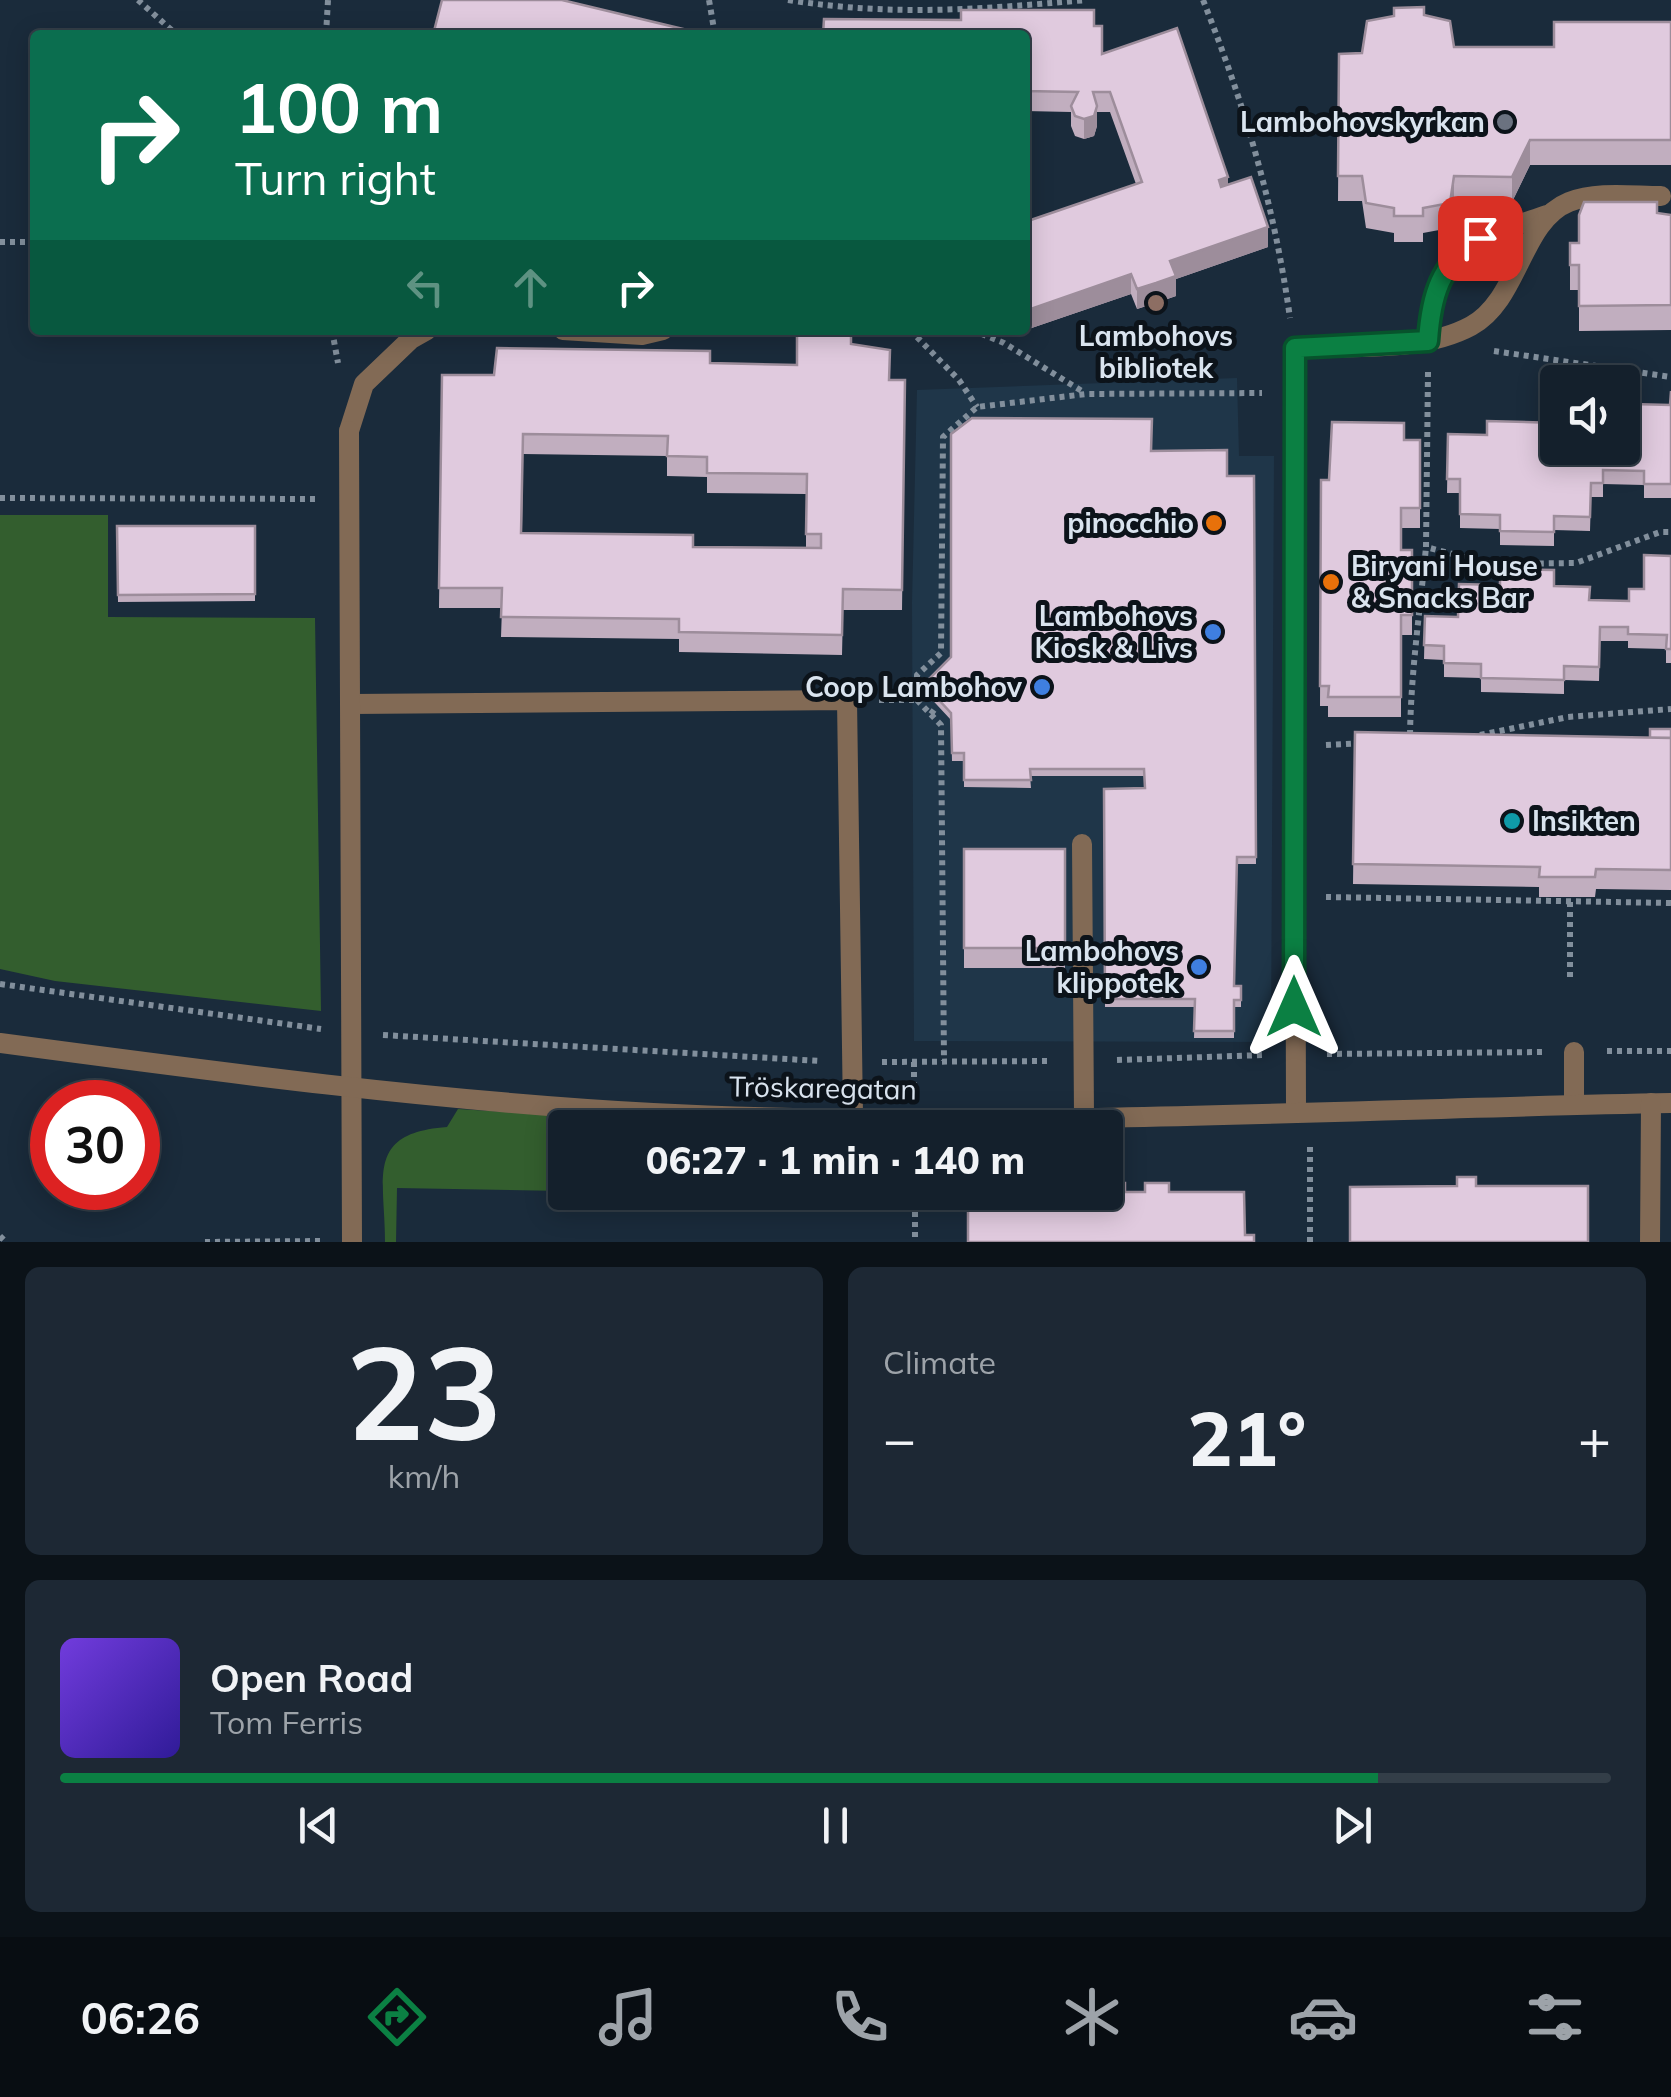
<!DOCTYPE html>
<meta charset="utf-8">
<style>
:root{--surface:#14202c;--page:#1d2834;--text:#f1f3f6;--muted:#9da3a9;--line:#333e48;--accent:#0b8043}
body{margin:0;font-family:Mulish,sans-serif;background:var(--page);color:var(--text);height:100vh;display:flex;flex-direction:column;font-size:38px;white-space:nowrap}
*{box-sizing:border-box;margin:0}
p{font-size:32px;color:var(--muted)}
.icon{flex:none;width:55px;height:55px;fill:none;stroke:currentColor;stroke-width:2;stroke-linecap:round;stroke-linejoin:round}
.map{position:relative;height:1242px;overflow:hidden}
.side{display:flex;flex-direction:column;gap:25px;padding:25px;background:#0b1218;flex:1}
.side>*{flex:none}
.top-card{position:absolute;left:30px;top:30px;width:1000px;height:305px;border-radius:10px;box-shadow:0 5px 25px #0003,0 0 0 2px var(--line);background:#0b6e4f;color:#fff;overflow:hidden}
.tools{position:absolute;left:1540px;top:365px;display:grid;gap:20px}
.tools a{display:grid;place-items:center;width:100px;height:100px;border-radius:10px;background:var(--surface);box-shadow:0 5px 25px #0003,0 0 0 2px var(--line);font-size:50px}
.speed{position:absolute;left:30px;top:1080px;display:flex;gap:20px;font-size:50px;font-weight:700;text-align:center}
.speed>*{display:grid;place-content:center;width:130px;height:130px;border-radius:50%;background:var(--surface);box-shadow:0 5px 25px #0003,0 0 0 2px var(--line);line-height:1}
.speed .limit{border:15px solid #d22;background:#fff;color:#111}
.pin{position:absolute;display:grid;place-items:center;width:85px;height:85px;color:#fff;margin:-42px;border-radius:20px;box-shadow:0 5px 15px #0006}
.me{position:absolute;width:110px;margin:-55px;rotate:0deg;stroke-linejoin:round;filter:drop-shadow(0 0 8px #0008)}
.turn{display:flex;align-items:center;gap:35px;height:210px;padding:0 40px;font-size:45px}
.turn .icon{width:130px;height:130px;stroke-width:2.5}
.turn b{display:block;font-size:70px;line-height:85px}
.lanes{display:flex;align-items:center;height:95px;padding:0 40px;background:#0003;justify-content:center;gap:50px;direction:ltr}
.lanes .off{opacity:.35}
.big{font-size:75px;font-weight:800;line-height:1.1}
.side .tile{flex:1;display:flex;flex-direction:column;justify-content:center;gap:15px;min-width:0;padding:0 35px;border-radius:15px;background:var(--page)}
.side .dial{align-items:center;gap:0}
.dial b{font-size:130px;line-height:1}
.song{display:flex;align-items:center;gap:30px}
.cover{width:120px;height:120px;border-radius:15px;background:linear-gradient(135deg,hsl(260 70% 55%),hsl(250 70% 35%))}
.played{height:10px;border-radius:5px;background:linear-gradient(90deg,var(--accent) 85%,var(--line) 85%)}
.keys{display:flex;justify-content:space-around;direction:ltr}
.heat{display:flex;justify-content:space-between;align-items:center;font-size:55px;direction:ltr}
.side .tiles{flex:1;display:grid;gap:25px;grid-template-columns:1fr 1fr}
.tile:last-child{grid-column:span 2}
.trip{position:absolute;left:548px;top:1110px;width:575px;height:100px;border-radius:10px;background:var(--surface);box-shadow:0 5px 25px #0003,0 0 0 2px var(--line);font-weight:800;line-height:100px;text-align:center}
.tabs{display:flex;height:160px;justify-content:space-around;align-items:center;background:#080d12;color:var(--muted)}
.tabs .icon{width:70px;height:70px}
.tabs .selected{color:var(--accent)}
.tabs b{font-size:45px;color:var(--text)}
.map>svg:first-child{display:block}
</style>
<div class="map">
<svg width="1671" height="1242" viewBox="0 0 1671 1242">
<rect width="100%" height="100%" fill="#1a2b3b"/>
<!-- built -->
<polygon fill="#1f3649" points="1237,378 1239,456 1274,456 1271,1042 914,1041 912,603 917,390"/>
<!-- green -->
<g fill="#335e2e">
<polygon points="0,515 108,515 108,617 315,618 321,1011 55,981 0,969"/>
<path d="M458,1109L740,1126L901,1128H565V1191L397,1188L396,1242H385C385,1177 365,1133 447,1127Z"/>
<polygon points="903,1192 904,1201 816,1211 653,1209 652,1194 609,1193"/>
</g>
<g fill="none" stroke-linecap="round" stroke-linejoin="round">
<!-- path -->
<g stroke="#828f9c" stroke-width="6" stroke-dasharray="5 5" stroke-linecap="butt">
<polyline points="138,0 177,35"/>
<polyline points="709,0 715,35"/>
<path d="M788,0C897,17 979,9 1087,0"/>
<path d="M1203,0C1245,106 1274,204 1290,318"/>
<polyline points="326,35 328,0"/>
<polyline points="0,242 35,242"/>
<polyline points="332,330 338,363"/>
<polyline points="910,330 959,380 977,407"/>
<polyline points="972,330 1004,343 1085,393"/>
<polyline points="1494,351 1671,377"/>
<polyline points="1428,372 1426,547 1491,564 1576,563 1660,532 1671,532"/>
<polyline points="0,498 319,499"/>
<polyline points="879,700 917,700 917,675 941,653 943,437 977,407 1086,394 1262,393"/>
<polyline points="917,700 941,725 944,1061"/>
<polyline points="931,714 937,706"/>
<path d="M1410,735C1411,671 1420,611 1426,547"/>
<polyline points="1480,735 1568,717 1671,709"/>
<polyline points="1326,745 1363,743"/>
<polyline points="1326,897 1671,903"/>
<polyline points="1570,902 1570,979"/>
<polyline points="0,984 321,1029"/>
<polyline points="383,1035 820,1061"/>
<polyline points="1607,1051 1671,1051"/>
<polyline points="1327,1054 1545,1052"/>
<polyline points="1117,1060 1265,1055"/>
<polyline points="882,1062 1050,1061"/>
<polyline points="914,1062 914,1086"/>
<polyline points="915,1192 915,1242"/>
<polyline points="0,1236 6,1242"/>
<polyline points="205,1242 321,1241"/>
<polyline points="1310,1242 1310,1143"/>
</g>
<!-- lane -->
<g stroke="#826a55" stroke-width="20">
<polyline points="563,330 642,335 663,330"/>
<path d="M1428,341C1435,247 1466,243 1547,215"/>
<path d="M1294,392L1295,349C1350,345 1421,353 1471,326C1519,300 1521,221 1569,202C1597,191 1632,196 1661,196"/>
<polyline points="349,431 364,384 411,339 427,330"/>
<polyline points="352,704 847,700 853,1116"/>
<polyline points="1082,844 1084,1115"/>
<polyline points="1574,1052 1574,1104"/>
</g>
<!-- street -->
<g stroke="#826a55" stroke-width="20">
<polyline points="1294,392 1296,1110"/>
<polyline points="349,431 352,1242"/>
<path d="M0,1043C217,1072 434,1101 653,1113C991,1130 1333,1109 1671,1103"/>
<polyline points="1650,1242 1651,1103"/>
</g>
</g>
<!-- wall -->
<g fill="#c1aebf" fill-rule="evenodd">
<polygon points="1424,15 1454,47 1554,47 1671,22 1671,165 1530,165 1512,202 1454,201 1450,228 1423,233 1423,242 1394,242 1394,233 1366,228 1362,201 1338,201 1339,54 1362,53"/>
<polygon points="1094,26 1102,54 1228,184 1268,247 1176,279 1176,296 1156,303 1137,309 1131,294 1017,333 1016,330 1025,330 1136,184 1110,112 1097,112 1097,126 1094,136 1084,139 1075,136 1071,126 1071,112 1025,111 1025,35"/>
<polygon points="1657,213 1671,215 1671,330 1579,331 1579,290 1570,290 1570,243 1579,243"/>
<path d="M851,344L890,380H905L902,610H843L842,655L679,652V639L501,637L502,608H439L442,375H494L710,363L797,365ZM523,454L667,456V476L707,477V493L806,494V548L693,547L522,533Z"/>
<polygon points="1671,391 1671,498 1644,498 1644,485 1603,484 1603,497 1591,497 1590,531 1554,530 1554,546 1500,545 1500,529 1460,528 1460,493 1447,493 1448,434 1558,448 1631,446 1670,405"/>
<polygon points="1404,440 1420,440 1420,528 1401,528 1401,550 1412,550 1412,635 1401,635 1401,717 1328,717 1328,706 1320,706 1321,480 1329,480"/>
<polygon points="1151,451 1227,476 1254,476 1256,864 1237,864 1234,986 1241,986 1241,1007 1234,1007 1234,1038 1194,1038 1195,1007 1105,1007 1104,789 1145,788 1144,776 1030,776 1031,788 964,787 964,761 952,761 951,720 924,691 924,684"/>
<polygon points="117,526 255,526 255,601 118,602"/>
<polygon points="1671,556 1671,663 1666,663 1666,649 1628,648 1628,641 1600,641 1599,681 1564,680 1564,694 1481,692 1481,678 1444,677 1444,660 1424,659 1425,616 1458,617 1500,585 1554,586 1590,600 1629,601 1644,589"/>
<polygon points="1671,729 1671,890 1596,889 1595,897 1539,897 1539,887 1353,884 1355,732 1650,738"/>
<rect x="964" y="849" width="101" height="119"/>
</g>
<!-- shaded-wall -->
<g fill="#9d8d9b">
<polygon points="1097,106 1097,126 1094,136 1084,139 1084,119"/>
<polygon points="1530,140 1530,165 1512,202 1512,177"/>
<polygon points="1454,176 1454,201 1450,228 1450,203"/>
<polygon points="1228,177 1228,197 1219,200 1219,180"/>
<polygon points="1268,227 1268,247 1176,279 1176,296 1137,309 1137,289 1170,261"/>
<polygon points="1131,274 1131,294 1017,333 1017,330 1025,330 1025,311"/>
</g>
<!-- building -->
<g fill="#e0cade" stroke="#9d8d9b" stroke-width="2.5" fill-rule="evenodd">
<polygon points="442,0 562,0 687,30 685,35 433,35"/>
<polygon points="1424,7 1424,15 1450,21 1454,47 1554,47 1554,22 1671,22 1671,140 1530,140 1512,177 1454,176 1450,203 1423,208 1423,216 1394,216 1394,208 1366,203 1362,176 1338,176 1339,54 1362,53 1367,21 1394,16 1394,8"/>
<polygon points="961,10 1094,10 1094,26 1102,26 1102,54 1177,28 1228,177 1219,180 1221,187 1251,177 1268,227 1170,261 1176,276 1156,283 1137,289 1131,274 1025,311 1025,222 1142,182 1110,92 1093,92 1097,106 1094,116 1084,119 1075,116 1071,106 1078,92 1025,91 1025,35 823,35 824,19 961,20"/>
<polygon points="404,30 425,35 403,35"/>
<polygon points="1584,202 1657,202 1657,213 1671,215 1671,305 1579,306 1579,265 1570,265 1570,243 1579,243 1579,215"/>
<path d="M797,330H851V344L890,350L889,380H905L902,590L843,589L842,635L679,632V619L501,617L502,588H439L442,375H494L497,348L710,351V363L797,365ZM523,434L668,436L667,456L707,457V473L807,474L806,534H821V548L693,547V535L521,533Z"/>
<polygon points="1671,391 1671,484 1644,484 1644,471 1603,470 1603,483 1591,483 1590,517 1554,516 1554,532 1500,531 1500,515 1460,514 1460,479 1447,479 1448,434 1487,435 1487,421 1558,423 1558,448 1622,448 1622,445 1631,446 1632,404 1670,405"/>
<polygon points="972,418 1152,419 1151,451 1227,450 1227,476 1254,476 1256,857 1237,857 1234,986 1241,986 1241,1000 1234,1000 1234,1031 1194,1031 1195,999 1105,999 1104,789 1145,788 1144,769 1030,769 1031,780 964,780 964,753 952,753 951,713 924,684 951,657 951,434"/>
<polygon points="1332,422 1404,423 1404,440 1420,440 1420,508 1401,508 1401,550 1412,550 1412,615 1401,615 1401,697 1328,697 1329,686 1320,686 1321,480 1329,480"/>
<polygon points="117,526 255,526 255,594 118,595"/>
<polygon points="1644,555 1671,556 1671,649 1666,649 1667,635 1628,634 1628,627 1600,627 1599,667 1564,666 1564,680 1481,678 1481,664 1444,663 1444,646 1424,645 1425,616 1458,617 1459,584 1500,585 1500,569 1554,570 1554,586 1590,587 1589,600 1629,601 1629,589 1644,589"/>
<rect x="1650" y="729" width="21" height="9"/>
<polygon points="1355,732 1671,738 1671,870 1596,869 1595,877 1539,877 1540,867 1353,864"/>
<rect x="964" y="849" width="101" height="99"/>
<polygon points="1457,1177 1476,1177 1476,1186 1588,1186 1588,1242 1350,1242 1350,1187 1457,1186"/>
<polygon points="1105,1183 1125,1183 1125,1192 1145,1192 1145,1183 1169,1183 1169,1192 1244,1192 1245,1235 1254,1235 1254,1242 968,1242 968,1192 1105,1192"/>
</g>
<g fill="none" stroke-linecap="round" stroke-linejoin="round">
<!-- route casing -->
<g stroke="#07532c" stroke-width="25">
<path id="route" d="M1294,1007L1295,348L1428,341C1431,296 1440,263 1480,238"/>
</g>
<!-- route -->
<use href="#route" stroke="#0b8043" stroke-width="18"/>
</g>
<!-- markers -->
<circle fill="#6b7280" stroke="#0c131a" stroke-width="4" cx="1505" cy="122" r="10"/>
<circle fill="#8d6e63" stroke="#0c131a" stroke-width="4" cx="1156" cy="303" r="10"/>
<g fill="#e8710a" stroke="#0c131a" stroke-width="4">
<circle cx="1214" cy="523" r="10"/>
<circle cx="1331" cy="582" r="10"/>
</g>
<g fill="#3f7fe0" stroke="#0c131a" stroke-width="4">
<circle cx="1213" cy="632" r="10"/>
<circle cx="1042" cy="687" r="10"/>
<circle cx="1199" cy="967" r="10"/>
</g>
<circle fill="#0f9aa8" stroke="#0c131a" stroke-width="4" cx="1512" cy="821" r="10"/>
<g text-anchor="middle" stroke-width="10" stroke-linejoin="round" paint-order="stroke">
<!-- poi labels -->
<g font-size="28" font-weight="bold" fill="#dae4ef" stroke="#0c131a" text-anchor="end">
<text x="1485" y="132">Lambohovskyrkan</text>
<text x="1156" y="346" text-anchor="middle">Lambohovs<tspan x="1156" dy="32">bibliotek</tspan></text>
<text x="1194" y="533">pinocchio</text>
<text x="1351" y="576" text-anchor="start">Biryani House<tspan x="1351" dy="32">&amp; Snacks Bar</tspan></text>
<text x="1193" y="626">Lambohovs<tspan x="1193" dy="32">Kiosk &amp; Livs</tspan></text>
<text x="1022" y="697">Coop Lambohov</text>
<text x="1532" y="831" text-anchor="start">Insikten</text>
<text x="1179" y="961">Lambohovs<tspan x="1179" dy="32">klippotek</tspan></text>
</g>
<!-- street labels -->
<g font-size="28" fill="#dae4ef" stroke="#0c131a">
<text transform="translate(823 1088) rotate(1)" y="10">Tröskaregatan</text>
</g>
</g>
</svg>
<div class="tools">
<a><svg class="icon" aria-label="sound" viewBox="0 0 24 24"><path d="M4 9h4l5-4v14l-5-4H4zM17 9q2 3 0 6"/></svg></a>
</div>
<div class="speed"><div class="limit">30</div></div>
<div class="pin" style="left:1480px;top:238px;background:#d93025"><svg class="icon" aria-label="arrive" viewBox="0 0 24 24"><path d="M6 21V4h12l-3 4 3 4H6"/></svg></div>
<svg class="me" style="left:1294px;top:1007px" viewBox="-20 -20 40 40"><path d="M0-17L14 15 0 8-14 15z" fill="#0b8043" stroke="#fff" stroke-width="4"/></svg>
<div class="trip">06:27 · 1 min · 140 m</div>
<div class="top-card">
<div class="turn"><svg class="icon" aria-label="right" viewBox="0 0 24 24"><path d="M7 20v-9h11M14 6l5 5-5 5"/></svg><div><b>100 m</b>Turn right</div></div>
<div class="lanes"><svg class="icon off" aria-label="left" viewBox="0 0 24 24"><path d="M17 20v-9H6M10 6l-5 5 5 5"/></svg><svg class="icon off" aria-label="ahead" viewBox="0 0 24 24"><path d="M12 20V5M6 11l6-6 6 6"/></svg><svg class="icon" aria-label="right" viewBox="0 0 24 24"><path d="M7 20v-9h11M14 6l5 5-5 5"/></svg></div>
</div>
</div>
<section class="side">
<div class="tiles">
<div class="tile dial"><b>23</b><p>km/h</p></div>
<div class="tile"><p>Climate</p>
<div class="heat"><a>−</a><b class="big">21°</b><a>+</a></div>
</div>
<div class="tile">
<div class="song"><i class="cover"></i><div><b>Open Road</b><p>Tom Ferris</p></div></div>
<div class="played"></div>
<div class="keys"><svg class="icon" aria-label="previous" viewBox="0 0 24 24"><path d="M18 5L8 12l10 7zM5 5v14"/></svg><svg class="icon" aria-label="pause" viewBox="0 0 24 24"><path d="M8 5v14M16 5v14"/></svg><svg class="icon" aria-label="next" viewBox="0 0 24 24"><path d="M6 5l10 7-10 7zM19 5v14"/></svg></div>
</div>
</div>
</section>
<nav class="tabs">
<b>06:26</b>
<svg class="icon selected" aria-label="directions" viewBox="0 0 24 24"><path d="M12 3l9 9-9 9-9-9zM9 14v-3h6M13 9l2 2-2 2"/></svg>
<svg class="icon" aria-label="music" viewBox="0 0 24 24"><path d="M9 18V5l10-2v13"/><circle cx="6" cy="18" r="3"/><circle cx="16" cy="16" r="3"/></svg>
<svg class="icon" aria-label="phone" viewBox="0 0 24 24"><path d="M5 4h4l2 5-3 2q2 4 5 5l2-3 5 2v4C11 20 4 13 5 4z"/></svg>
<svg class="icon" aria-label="climate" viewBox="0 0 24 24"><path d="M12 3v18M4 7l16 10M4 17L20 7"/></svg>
<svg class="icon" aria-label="car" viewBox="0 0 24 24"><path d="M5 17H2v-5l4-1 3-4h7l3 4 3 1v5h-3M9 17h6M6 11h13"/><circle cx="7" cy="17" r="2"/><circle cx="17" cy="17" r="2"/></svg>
<svg class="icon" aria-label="filters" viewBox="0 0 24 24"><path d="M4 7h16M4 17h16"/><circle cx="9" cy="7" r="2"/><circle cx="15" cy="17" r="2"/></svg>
</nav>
